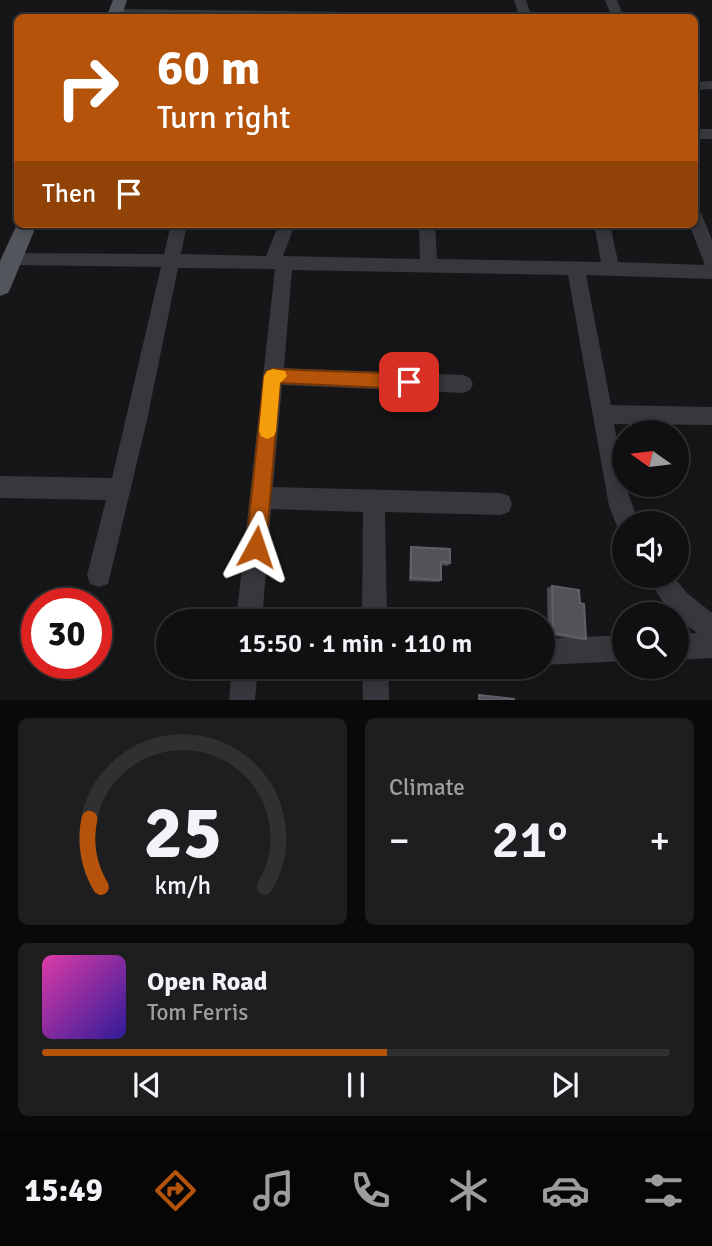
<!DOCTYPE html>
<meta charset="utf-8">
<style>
:root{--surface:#101012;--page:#1e1e20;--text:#f1f3f6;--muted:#9c9d9f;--line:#303032;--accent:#b45309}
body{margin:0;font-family:Signika,sans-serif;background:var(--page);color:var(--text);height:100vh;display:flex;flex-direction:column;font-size:26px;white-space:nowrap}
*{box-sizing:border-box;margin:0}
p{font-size:23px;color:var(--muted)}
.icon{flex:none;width:38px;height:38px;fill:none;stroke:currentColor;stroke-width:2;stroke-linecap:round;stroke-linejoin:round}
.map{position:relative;height:700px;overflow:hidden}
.sheet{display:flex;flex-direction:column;gap:18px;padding:18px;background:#09090a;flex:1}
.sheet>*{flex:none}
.top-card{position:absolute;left:14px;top:14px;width:684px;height:214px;border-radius:10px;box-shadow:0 4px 10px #0003,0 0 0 2px var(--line);background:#b45309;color:#fff;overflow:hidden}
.needle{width:46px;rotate:284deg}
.buttons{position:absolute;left:612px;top:420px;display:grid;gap:14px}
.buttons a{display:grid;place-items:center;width:77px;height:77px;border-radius:50%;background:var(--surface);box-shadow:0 4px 10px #0003,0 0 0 2px var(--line);font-size:35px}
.speed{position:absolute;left:21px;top:588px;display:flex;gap:14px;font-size:35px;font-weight:700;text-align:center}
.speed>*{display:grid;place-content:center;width:91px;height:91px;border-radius:50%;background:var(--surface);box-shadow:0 4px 10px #0003,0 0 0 2px var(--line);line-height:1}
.speed .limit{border:10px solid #d22;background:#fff;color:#111}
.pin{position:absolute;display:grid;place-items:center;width:60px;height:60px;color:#fff;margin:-30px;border-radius:14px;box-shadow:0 4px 10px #0006}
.me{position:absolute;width:77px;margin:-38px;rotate:5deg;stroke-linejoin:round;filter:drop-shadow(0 0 5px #0008)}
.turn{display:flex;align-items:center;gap:24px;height:147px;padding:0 28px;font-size:32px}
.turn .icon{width:91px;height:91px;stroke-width:2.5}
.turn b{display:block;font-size:49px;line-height:60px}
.then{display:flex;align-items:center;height:66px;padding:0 28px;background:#0003;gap:14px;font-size:26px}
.big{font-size:52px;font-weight:600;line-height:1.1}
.sheet .widget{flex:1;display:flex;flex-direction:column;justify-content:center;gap:10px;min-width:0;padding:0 24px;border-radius:10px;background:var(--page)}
.sheet .dial{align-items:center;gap:0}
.dial svg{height:182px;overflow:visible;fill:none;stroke:var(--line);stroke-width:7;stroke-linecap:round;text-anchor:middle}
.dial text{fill:var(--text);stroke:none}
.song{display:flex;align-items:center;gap:21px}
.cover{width:84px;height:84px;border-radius:10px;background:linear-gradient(135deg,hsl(320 70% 55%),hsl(250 70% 35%))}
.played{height:7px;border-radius:4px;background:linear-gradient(90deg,var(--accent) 55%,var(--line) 55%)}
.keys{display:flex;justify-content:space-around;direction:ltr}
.heat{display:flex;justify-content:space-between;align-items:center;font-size:38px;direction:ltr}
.sheet .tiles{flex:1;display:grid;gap:18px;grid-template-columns:1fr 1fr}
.widget:last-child{grid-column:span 2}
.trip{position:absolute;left:156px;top:609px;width:399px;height:70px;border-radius:35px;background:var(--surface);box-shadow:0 4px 10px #0003,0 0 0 2px var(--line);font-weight:600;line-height:70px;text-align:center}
.tab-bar{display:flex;height:112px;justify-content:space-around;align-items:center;background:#060607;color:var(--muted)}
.tab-bar .icon{width:49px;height:49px}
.tab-bar .current{color:var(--accent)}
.tab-bar b{font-size:32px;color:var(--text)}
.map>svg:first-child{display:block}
</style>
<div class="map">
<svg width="712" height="700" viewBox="0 0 712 700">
<rect width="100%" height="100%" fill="#161618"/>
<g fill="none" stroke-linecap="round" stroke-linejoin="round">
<!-- minor -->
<g fill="#37383d" fill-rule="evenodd">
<polygon points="514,0 526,0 532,18 520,18"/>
<polygon points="605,0 617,0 624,18 612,18"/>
<polygon points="115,9 418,13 424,17 111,16 109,13"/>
<polygon points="712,81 712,89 695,90 695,82"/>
<rect x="695" y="129" width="17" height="10"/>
<polygon points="695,211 701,213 712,240 712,279 586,275 611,405 712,407 712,425 614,424 625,485 639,523 625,523 625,534 619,531 609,506 568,275 292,270 284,368 463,375 470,378 473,384 470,390 463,393 282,385 273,487 501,493 509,496 512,504 509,512 501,515 385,512 387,621 362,621 363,512 271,509 262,621 236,621 275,269 178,268 147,420 108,584 99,587 90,584 87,575 106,500 0,498 0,476 112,478 161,267 13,265 7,263 4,258 7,253 164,254 171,224 187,224 181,254 266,256 279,224 295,224 283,256 420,259 419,224 435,224 437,259 601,262 594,224 610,224 618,262 705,265 689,224 695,224"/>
<polygon points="646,576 673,576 687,593 712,613 712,658 677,660 677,634 697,633 677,617 677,614 669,611"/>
<polygon points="625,635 625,661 542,665 542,639"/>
<polygon points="232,667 258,667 255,700 229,700"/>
<polygon points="362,667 388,667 389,700 363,700"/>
</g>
<!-- major -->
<g fill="#53555c" fill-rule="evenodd">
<polygon points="113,0 127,0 121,18 106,18"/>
<polygon points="18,222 37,224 11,287 8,293 0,296 0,261"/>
</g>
</g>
<!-- wall -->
<g fill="#47494d">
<polygon points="411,547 450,563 448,566 441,565 441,580 439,582 409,581 410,550"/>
<polygon points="552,586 580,603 586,639 581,640 548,635 547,588"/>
</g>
<!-- building -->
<g fill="#525359" stroke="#5f6168" stroke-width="2">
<polygon points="411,547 450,549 450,563 441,562 441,580 411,578"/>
<polygon points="552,586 579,590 580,603 584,604 586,639 553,633"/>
<polygon points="479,695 514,699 514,700 479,700"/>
</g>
<!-- route -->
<polygon fill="#b45309" stroke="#753606" stroke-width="2" points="273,369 409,374 414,377 417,382 414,387 409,389 280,383 266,547 263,554 256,557 249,554 246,547 264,376 267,371"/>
<!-- slow -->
<polygon fill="#f59e0b" points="273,369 285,371 287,376 280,383 276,431 274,436 267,439 261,436 259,431 264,376 267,371"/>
</svg>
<div class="buttons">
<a><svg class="needle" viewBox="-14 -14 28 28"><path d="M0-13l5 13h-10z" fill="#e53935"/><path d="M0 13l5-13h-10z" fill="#9c9d9f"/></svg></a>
<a><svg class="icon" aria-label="sound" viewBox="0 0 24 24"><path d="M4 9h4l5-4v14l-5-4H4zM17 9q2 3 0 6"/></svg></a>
<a><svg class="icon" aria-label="search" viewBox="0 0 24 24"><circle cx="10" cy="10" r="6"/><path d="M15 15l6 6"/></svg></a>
</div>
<div class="speed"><div class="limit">30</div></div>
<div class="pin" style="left:409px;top:382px;background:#d93025"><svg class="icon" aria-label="arrive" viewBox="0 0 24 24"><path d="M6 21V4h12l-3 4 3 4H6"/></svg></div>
<svg class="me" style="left:256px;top:547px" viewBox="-20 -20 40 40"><path d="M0-17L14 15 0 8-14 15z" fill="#b45309" stroke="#fff" stroke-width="4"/></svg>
<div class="trip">15:50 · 1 min · 110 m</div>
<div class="top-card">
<div class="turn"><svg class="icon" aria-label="right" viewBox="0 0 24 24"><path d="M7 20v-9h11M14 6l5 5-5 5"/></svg><div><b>60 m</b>Turn right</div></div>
<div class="then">Then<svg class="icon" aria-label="arrive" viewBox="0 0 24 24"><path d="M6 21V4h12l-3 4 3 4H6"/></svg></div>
</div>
</div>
<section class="sheet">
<div class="tiles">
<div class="widget dial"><svg viewBox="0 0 100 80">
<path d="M14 69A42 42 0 1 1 86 69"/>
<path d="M14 69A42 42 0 0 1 9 39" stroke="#b45309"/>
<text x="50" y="56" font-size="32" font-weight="700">25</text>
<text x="50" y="72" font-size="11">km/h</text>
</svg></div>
<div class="widget"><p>Climate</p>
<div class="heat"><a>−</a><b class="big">21°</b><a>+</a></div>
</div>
<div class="widget">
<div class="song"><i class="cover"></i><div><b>Open Road</b><p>Tom Ferris</p></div></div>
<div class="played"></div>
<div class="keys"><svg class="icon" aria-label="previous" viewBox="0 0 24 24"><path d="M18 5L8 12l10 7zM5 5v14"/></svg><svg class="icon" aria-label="pause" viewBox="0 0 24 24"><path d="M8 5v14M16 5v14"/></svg><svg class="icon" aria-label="next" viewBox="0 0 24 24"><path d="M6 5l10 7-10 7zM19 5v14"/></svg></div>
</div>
</div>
</section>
<nav class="tab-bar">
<b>15:49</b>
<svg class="icon current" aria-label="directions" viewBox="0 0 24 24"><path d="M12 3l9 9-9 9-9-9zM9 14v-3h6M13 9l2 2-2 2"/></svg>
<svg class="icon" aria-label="music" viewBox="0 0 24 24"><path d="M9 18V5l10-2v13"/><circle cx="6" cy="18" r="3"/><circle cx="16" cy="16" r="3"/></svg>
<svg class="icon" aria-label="phone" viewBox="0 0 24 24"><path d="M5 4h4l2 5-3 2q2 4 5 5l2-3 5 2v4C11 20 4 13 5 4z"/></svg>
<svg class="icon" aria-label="climate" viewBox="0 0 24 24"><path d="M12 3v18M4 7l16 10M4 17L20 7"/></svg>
<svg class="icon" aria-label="car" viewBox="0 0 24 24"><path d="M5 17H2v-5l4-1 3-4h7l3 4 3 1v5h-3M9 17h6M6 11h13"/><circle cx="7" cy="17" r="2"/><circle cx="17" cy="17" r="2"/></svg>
<svg class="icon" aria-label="filters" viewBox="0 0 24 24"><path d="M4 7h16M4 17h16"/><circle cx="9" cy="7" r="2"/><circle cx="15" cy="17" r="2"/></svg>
</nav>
